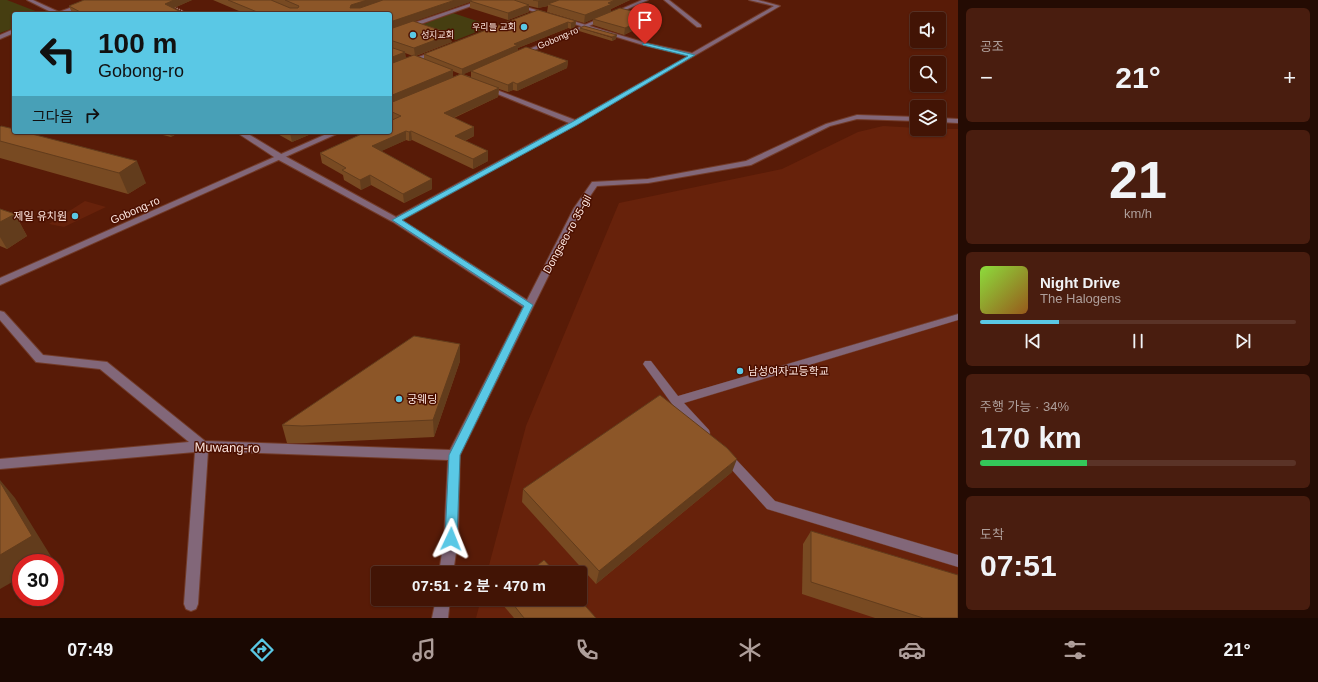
<!DOCTYPE html>
<html lang="ko">
<meta charset="utf-8">
<style>
:root{--surface:#421405;--page:#491d0f;--text:#f1f3f6;--muted:#ae9e9a;--line:#5a3327;--accent:#5ac8e5}
body{margin:0;font-family:Helvetica,"Noto Sans KR",sans-serif;background:var(--page);color:var(--text);height:100vh;display:flex;flex-direction:column;font-size:15px;white-space:nowrap}
*{box-sizing:border-box;margin:0}
p{font-size:13px;color:var(--muted)}
.icon{flex:none;width:22px;height:22px;fill:none;stroke:currentColor;stroke-width:2;stroke-linecap:round;stroke-linejoin:round}
.map{position:relative;flex:1;overflow:hidden}
.sheet{display:flex;flex-direction:column;gap:8px;padding:8px;background:#240b03;width:360px}
.sheet>*{flex:none}
.hud{position:absolute;left:12px;top:12px;width:380px;height:122px;border-radius:4px;box-shadow:0 1px 3px #0004,0 0 0 1px var(--line);background:#5ac8e5;color:#111;overflow:hidden}
.buttons{position:absolute;left:910px;top:12px;display:grid;gap:8px}
.buttons a{display:grid;place-items:center;width:36px;height:36px;border-radius:4px;background:var(--surface);box-shadow:0 1px 3px #0004,0 0 0 1px var(--line);font-size:20px}
.speed{position:absolute;left:12px;top:554px;display:flex;gap:8px;font-size:20px;font-weight:700;text-align:center}
.speed>*{display:grid;place-content:center;width:52px;height:52px;border-radius:50%;background:var(--surface);box-shadow:0 1px 3px #0004,0 0 0 1px var(--line);line-height:1}
.speed .limit{border:6px solid #d22;background:#fff;color:#111}
.pin{position:absolute;display:grid;place-items:center;width:34px;height:34px;color:#fff;margin:-41px -17px;border-radius:50% 50% 50% 0;rotate:-45deg;box-shadow:0 0 4px #0007}
.pin .icon{rotate:45deg}
.me{position:absolute;width:44px;margin:-22px;rotate:2deg;stroke-linejoin:round;filter:drop-shadow(0 0 3px #0008)}
.turn{display:flex;align-items:center;gap:14px;height:84px;padding:0 20px;font-size:18px}
.turn .icon{width:52px;height:52px;stroke-width:2.5}
.turn b{display:block;font-size:28px;line-height:34px}
.then{display:flex;align-items:center;height:38px;padding:0 20px;background:#0003;gap:8px;font-size:15px}
.big{font-size:30px;font-weight:600;line-height:1.1}
.sheet .card{flex:1;display:flex;flex-direction:column;justify-content:center;gap:6px;min-width:0;padding:0 14px;border-radius:6px;background:var(--page)}
.sheet .dial{align-items:center;gap:0}
.dial b{font-size:52px;line-height:1}
.song{display:flex;align-items:center;gap:12px}
.cover{width:48px;height:48px;border-radius:6px;background:linear-gradient(135deg,hsl(90 70% 55%),hsl(30 70% 35%))}
.played{height:4px;border-radius:2px;background:linear-gradient(90deg,var(--accent) 25%,var(--line) 25%)}
.keys{display:flex;justify-content:space-around;direction:ltr}
.heat{display:flex;justify-content:space-between;align-items:center;font-size:22px;direction:ltr}
.charge{height:6px;border-radius:3px;background:linear-gradient(90deg,#34c759 34%,var(--line) 0)}
.trip{position:absolute;left:371px;top:566px;width:216px;height:40px;border-radius:4px;background:var(--surface);box-shadow:0 1px 3px #0004,0 0 0 1px var(--line);font-weight:600;line-height:40px;text-align:center}
.tabs{display:flex;height:64px;justify-content:space-around;align-items:center;background:#1a0802;color:var(--muted)}
.tabs .icon{width:28px;height:28px}
.tabs .selected{color:var(--accent)}
.tabs b{font-size:18px;color:var(--text)}
main{display:flex;flex:1;min-height:0}
.map>svg:first-child{display:block}
</style>
<main>
<div class="map">
<svg width="958" height="618" viewBox="0 0 958 618">
<rect width="100%" height="100%" fill="#581b07"/>
<!-- built -->
<g fill="#67220b">
<polygon points="883,126 917,128 917,129 958,129 958,618 476,618 481,599 580,599 580,573 487,573 526,426 619,203 782,169 858,132"/>
<polygon points="85,201 106,207 64,227 49,224"/>
</g>
<!-- green -->
<g fill="#463e11">
<polygon points="0,0 7,0 43,14 14,14 14,28 0,33"/>
<polygon points="453,13 492,26 456,40 416,27"/>
</g>
<g fill="none" stroke-linecap="round" stroke-linejoin="round">
<!-- service casing -->
<g stroke="#723b29" stroke-width="1">
<g id="service">
<polygon points="958,314 958,320 684,403 709,430 710,433 709,436 705,437 701,436 672,404 643,364 645,361 651,361 678,396"/>
<polygon points="727,452 731,454 775,501 958,555 958,567 767,509 723,460 721,457 723,454"/>
</g>
</g>
<!-- minor casing -->
<g stroke="#723b29" stroke-width="2">
<g id="minor">
<polygon points="27,0 33,0 59,12 91,0 97,0 64,14 55,14"/>
<polygon points="481,0 488,0 390,35 390,31"/>
<polygon points="496,0 503,0 646,43 692,53 774,6 749,0 758,0 780,6 577,124 402,220 527,300 574,208 592,182 648,179 746,161 826,124 857,115 917,117 917,121 857,119 830,126 751,165 648,183 597,186 582,208 460,455 458,539 453,573 439,573 444,539 448,460 208,451 198,604 196,609 191,611 186,609 184,604 195,452 0,469 0,459 189,442 100,369 36,362 0,320 0,311 4,312 43,355 107,362 205,441 450,450 523,307 393,222 277,159 236,132 245,132 283,155 396,217 569,123 485,89 485,87 489,87 575,120 688,56 643,45"/>
<polygon points="664,0 669,0 701,25 701,27 697,27"/>
<polygon points="14,29 14,33 0,39 0,35"/>
<polygon points="437,50 440,52 439,53 390,72 390,68"/>
<polygon points="939,118 958,119 958,123 939,122"/>
<polygon points="30,132 40,132 0,151 0,146"/>
<polygon points="436,599 450,599 448,618 432,618"/>
</g>
</g>
<!-- tertiary casing -->
<g stroke="#723b29" stroke-width="2">
<g id="tertiary">
<polygon points="642,0 648,0 523,55 518,54"/>
<polygon points="331,132 341,132 0,285 0,278"/>
</g>
</g>
<!-- path -->
<polyline stroke="#a4786a" stroke-width="1.5" stroke-dasharray="1.5 1" stroke-linecap="butt" points="172,6 189,14"/>
<!-- service -->
<use href="#service" fill="#826779" fill-rule="evenodd"/>
<!-- minor -->
<use href="#minor" fill="#826779" fill-rule="evenodd"/>
<!-- tertiary -->
<use href="#tertiary" fill="#826779" fill-rule="evenodd"/>
</g>
<!-- wall -->
<g fill="#784a22" fill-rule="evenodd">
<polygon points="84,0 192,0 174,8 180,14 74,14 72,13 69,6"/>
<path d="M213,0H630L611,9V12L650,22L624,35L593,25V19L584,23L547,12L548,6L538,8L529,6V12L508,20L470,8V2L414,21L452,42L416,56L424,59V54L538,10L576,21L575,27L571,29L568,28L518,48V51L568,61L567,68L517,91L513,90L508,92L499,89L498,97L454,118L474,127V136L465,141L488,161L473,169L412,140L409,141L406,140L381,151L432,179V189L404,203L371,185L361,190L344,180L343,175L322,163L320,153L392,120L390,119V14H246ZM405,53L413,56L406,59ZM453,71L460,74L453,77ZM471,71V77L463,74Z"/>
<polygon points="580,28 616,39 612,41 579,31"/>
<polygon points="0,127 146,183 128,194 0,158"/>
<polygon points="151,132 180,132 171,137"/>
<polygon points="274,132 310,132 311,134 292,142"/>
<polygon points="0,209 15,214 27,236 7,249 0,246"/>
<polygon points="460,361 434,437 307,443 287,443 282,425"/>
<polygon points="732,472 596,584 522,502 523,489"/>
<polygon points="811,531 958,618 875,618 802,594 803,544"/>
<polygon points="503,599 579,599 596,618 514,618 502,604"/>
</g>
<!-- shaded-wall -->
<g fill="#623c1c">
<polygon points="174,0 192,0 167,11 165,4"/>
<polygon points="367,0 388,0 352,13 350,8 351,5"/>
<polygon points="455,0 477,0 470,1 470,2 390,30 390,22"/>
<polygon points="543,0 566,0 548,4 548,6 538,8 538,1"/>
<polygon points="615,0 630,0 611,9 611,12 584,23 585,15"/>
<polygon points="529,5 529,12 508,20 508,13"/>
<polygon points="179,11 180,14 166,14"/>
<polygon points="651,16 650,22 624,35 625,28"/>
<polygon points="576,21 575,27 571,29 571,23"/>
<polygon points="568,22 568,28 518,48 518,51 462,75 462,69 514,44"/>
<polygon points="451,34 452,42 415,56 414,48"/>
<polygon points="617,35 616,39 612,41 612,37"/>
<polygon points="405,52 406,60 390,66 390,58"/>
<polygon points="568,61 567,68 517,91 517,84"/>
<polygon points="453,70 453,79 390,105 390,96"/>
<polygon points="513,82 513,90 508,92 508,85"/>
<polygon points="499,88 498,97 444,122 444,113"/>
<polygon points="474,127 474,136 456,145 455,136"/>
<polygon points="406,131 406,140 373,155 372,146"/>
<polygon points="411,131 412,140 409,141 409,132"/>
<polygon points="169,132 180,132 171,137"/>
<polygon points="292,132 310,132 311,134 292,142 290,133"/>
<polygon points="488,151 488,161 473,169 473,159"/>
<polygon points="137,161 146,183 128,194 119,173"/>
<polygon points="370,175 371,185 361,190 360,180"/>
<polygon points="432,179 432,189 404,203 403,194"/>
<polygon points="15,214 27,236 7,249 0,237 0,222"/>
<polygon points="460,344 460,361 434,437 433,420"/>
<polygon points="737,459 732,472 596,584 599,571"/>
<polygon points="0,480 15,498 52,558 44,563 21,563 21,577 0,589"/>
</g>
<!-- building -->
<g fill="#8c5628" stroke="#623c1c">
<polygon points="84,0 174,0 165,4 179,11 166,14 84,14 69,6"/>
<polygon points="228,0 271,0 290,8 298,8 299,6 285,0 367,0 351,5 350,8 360,8 383,0 455,0 390,22 390,14 262,14"/>
<polygon points="472,0 514,0 529,5 508,13 470,1"/>
<polygon points="533,0 543,0 538,1"/>
<polygon points="559,0 615,0 608,3 612,4 585,15 548,4"/>
<polygon points="620,8 651,16 625,28 593,19"/>
<polygon points="538,10 576,21 571,23 568,22 514,44 518,45 462,69 424,54"/>
<polygon points="413,21 451,34 414,48 390,40 390,29"/>
<polygon points="584,26 617,35 612,37 580,28"/>
<polygon points="390,47 405,52 390,58"/>
<polygon points="526,47 568,61 517,84 513,82 508,85 471,71"/>
<polygon points="414,55 453,70 390,96 390,64"/>
<polygon points="461,74 499,88 444,113 474,127 455,136 488,151 473,159 411,131 409,132 406,131 372,146 432,179 403,194 370,175 360,180 342,170 346,168 320,153 366,132 390,132 390,121 401,116 390,111 390,103"/>
<polygon points="1,126 14,129 14,132 24,132 137,161 119,173 0,141 0,127"/>
<polygon points="0,209 15,214 0,222"/>
<polygon points="414,336 460,344 433,420 302,426 282,425"/>
<polygon points="660,395 727,448 737,459 599,571 523,489"/>
<polygon points="0,482 32,536 0,555"/>
<polygon points="811,531 958,575 958,618 923,618 811,582"/>
<polygon points="544,560 556,573 528,573"/>
<polygon points="509,599 579,599 596,618 524,618"/>
</g>
<!-- route -->
<polygon fill="#5ac8e5" stroke="#3a8295" points="645,43 695,55 577,125 402,220 533,305 460,455 457,539 455,544 451,545 447,544 445,539 449,455 524,306 392,220 572,122 688,56 643,45 642,44"/>
<!-- markers -->
<g fill="#5ac8e5" stroke="#4c1000" stroke-width="1.5">
<circle cx="524" cy="27" r="4"/>
<circle cx="413" cy="35" r="4"/>
<circle cx="75" cy="216" r="4"/>
<circle cx="740" cy="371" r="4"/>
<circle cx="399" cy="399" r="4"/>
</g>
<g text-anchor="middle" stroke-width="3" stroke-linejoin="round" paint-order="stroke">
<!-- far-poi labels -->
<g font-size="9" fill="#fde5de" stroke="#4c1000" text-anchor="end">
<text x="516" y="30">우리들 교회</text>
<text x="421" y="38" text-anchor="start">성지교회</text>
</g>
<!-- far-street labels -->
<g font-size="9" fill="#fde5de" stroke="#4c1000">
<text transform="translate(558 38) rotate(-23)" y="3">Gobong-ro</text>
</g>
<!-- street labels -->
<g font-size="11" fill="#fde5de" stroke="#4c1000">
<text transform="translate(135 210) rotate(-24)" y="4">Gobong-ro</text>
<text transform="translate(567 234) rotate(-61)" y="4">Dongseo-ro 35-gil</text>
</g>
<!-- poi labels -->
<g font-size="11" fill="#fde5de" stroke="#4c1000" text-anchor="start">
<text x="67" y="220" text-anchor="end">제일 유치원</text>
<text x="748" y="375">남성여자고등학교</text>
<text x="407" y="403">궁웨딩</text>
</g>
<!-- near-street labels -->
<g font-size="13" fill="#fde5de" stroke="#4c1000">
<text transform="translate(227 447) rotate(1)" y="5">Muwang-ro</text>
</g>
</g>
</svg>
<div class="buttons">
<a><svg class="icon" aria-label="sound" viewBox="0 0 24 24"><path d="M4 9h4l5-4v14l-5-4H4zM17 9q2 3 0 6"/></svg></a>
<a><svg class="icon" aria-label="search" viewBox="0 0 24 24"><circle cx="10" cy="10" r="6"/><path d="M15 15l6 6"/></svg></a>
<a><svg class="icon" aria-label="layers" viewBox="0 0 24 24"><path d="M12 4l9 5-9 5-9-5zM3 14l9 5 9-5"/></svg></a>
</div>
<div class="speed"><div class="limit">30</div></div>
<div class="pin" style="left:645px;top:44px;background:#d93025"><svg class="icon" aria-label="arrive" viewBox="0 0 24 24"><path d="M6 21V4h12l-3 4 3 4H6"/></svg></div>
<svg class="me" style="left:451px;top:539px" viewBox="-20 -20 40 40"><path d="M0-17L14 15 0 8-14 15z" fill="#5ac8e5" stroke="#fff" stroke-width="4"/></svg>
<div class="trip">07:51 · 2 분 · 470 m</div>
<div class="hud">
<div class="turn"><svg class="icon" aria-label="left" viewBox="0 0 24 24"><path d="M17 20v-9H6M10 6l-5 5 5 5"/></svg><div><b>100 m</b>Gobong-ro</div></div>
<div class="then">그다음<svg class="icon" aria-label="right" viewBox="0 0 24 24"><path d="M7 20v-9h11M14 6l5 5-5 5"/></svg></div>
</div>
</div>
<section class="sheet">
<div class="card"><p>공조</p>
<div class="heat"><a>−</a><b class="big">21°</b><a>+</a></div>
</div>
<div class="card dial"><b>21</b><p>km/h</p></div>
<div class="card">
<div class="song"><i class="cover"></i><div><b>Night Drive</b><p>The Halogens</p></div></div>
<div class="played"></div>
<div class="keys"><svg class="icon" aria-label="previous" viewBox="0 0 24 24"><path d="M18 5L8 12l10 7zM5 5v14"/></svg><svg class="icon" aria-label="pause" viewBox="0 0 24 24"><path d="M8 5v14M16 5v14"/></svg><svg class="icon" aria-label="next" viewBox="0 0 24 24"><path d="M6 5l10 7-10 7zM19 5v14"/></svg></div>
</div>
<div class="card"><p>주행 가능 · 34%</p><b class="big">170 km</b><div class="charge"></div></div>
<div class="card"><p>도착</p><b class="big">07:51</b></div>
</section>
</main>
<nav class="tabs">
<b>07:49</b>
<svg class="icon selected" aria-label="directions" viewBox="0 0 24 24"><path d="M12 3l9 9-9 9-9-9zM9 14v-3h6M13 9l2 2-2 2"/></svg>
<svg class="icon" aria-label="music" viewBox="0 0 24 24"><path d="M9 18V5l10-2v13"/><circle cx="6" cy="18" r="3"/><circle cx="16" cy="16" r="3"/></svg>
<svg class="icon" aria-label="phone" viewBox="0 0 24 24"><path d="M5 4h4l2 5-3 2q2 4 5 5l2-3 5 2v4C11 20 4 13 5 4z"/></svg>
<svg class="icon" aria-label="climate" viewBox="0 0 24 24"><path d="M12 3v18M4 7l16 10M4 17L20 7"/></svg>
<svg class="icon" aria-label="car" viewBox="0 0 24 24"><path d="M5 17H2v-5l4-1 3-4h7l3 4 3 1v5h-3M9 17h6M6 11h13"/><circle cx="7" cy="17" r="2"/><circle cx="17" cy="17" r="2"/></svg>
<svg class="icon" aria-label="filters" viewBox="0 0 24 24"><path d="M4 7h16M4 17h16"/><circle cx="9" cy="7" r="2"/><circle cx="15" cy="17" r="2"/></svg>
<b>21°</b>
</nav>
